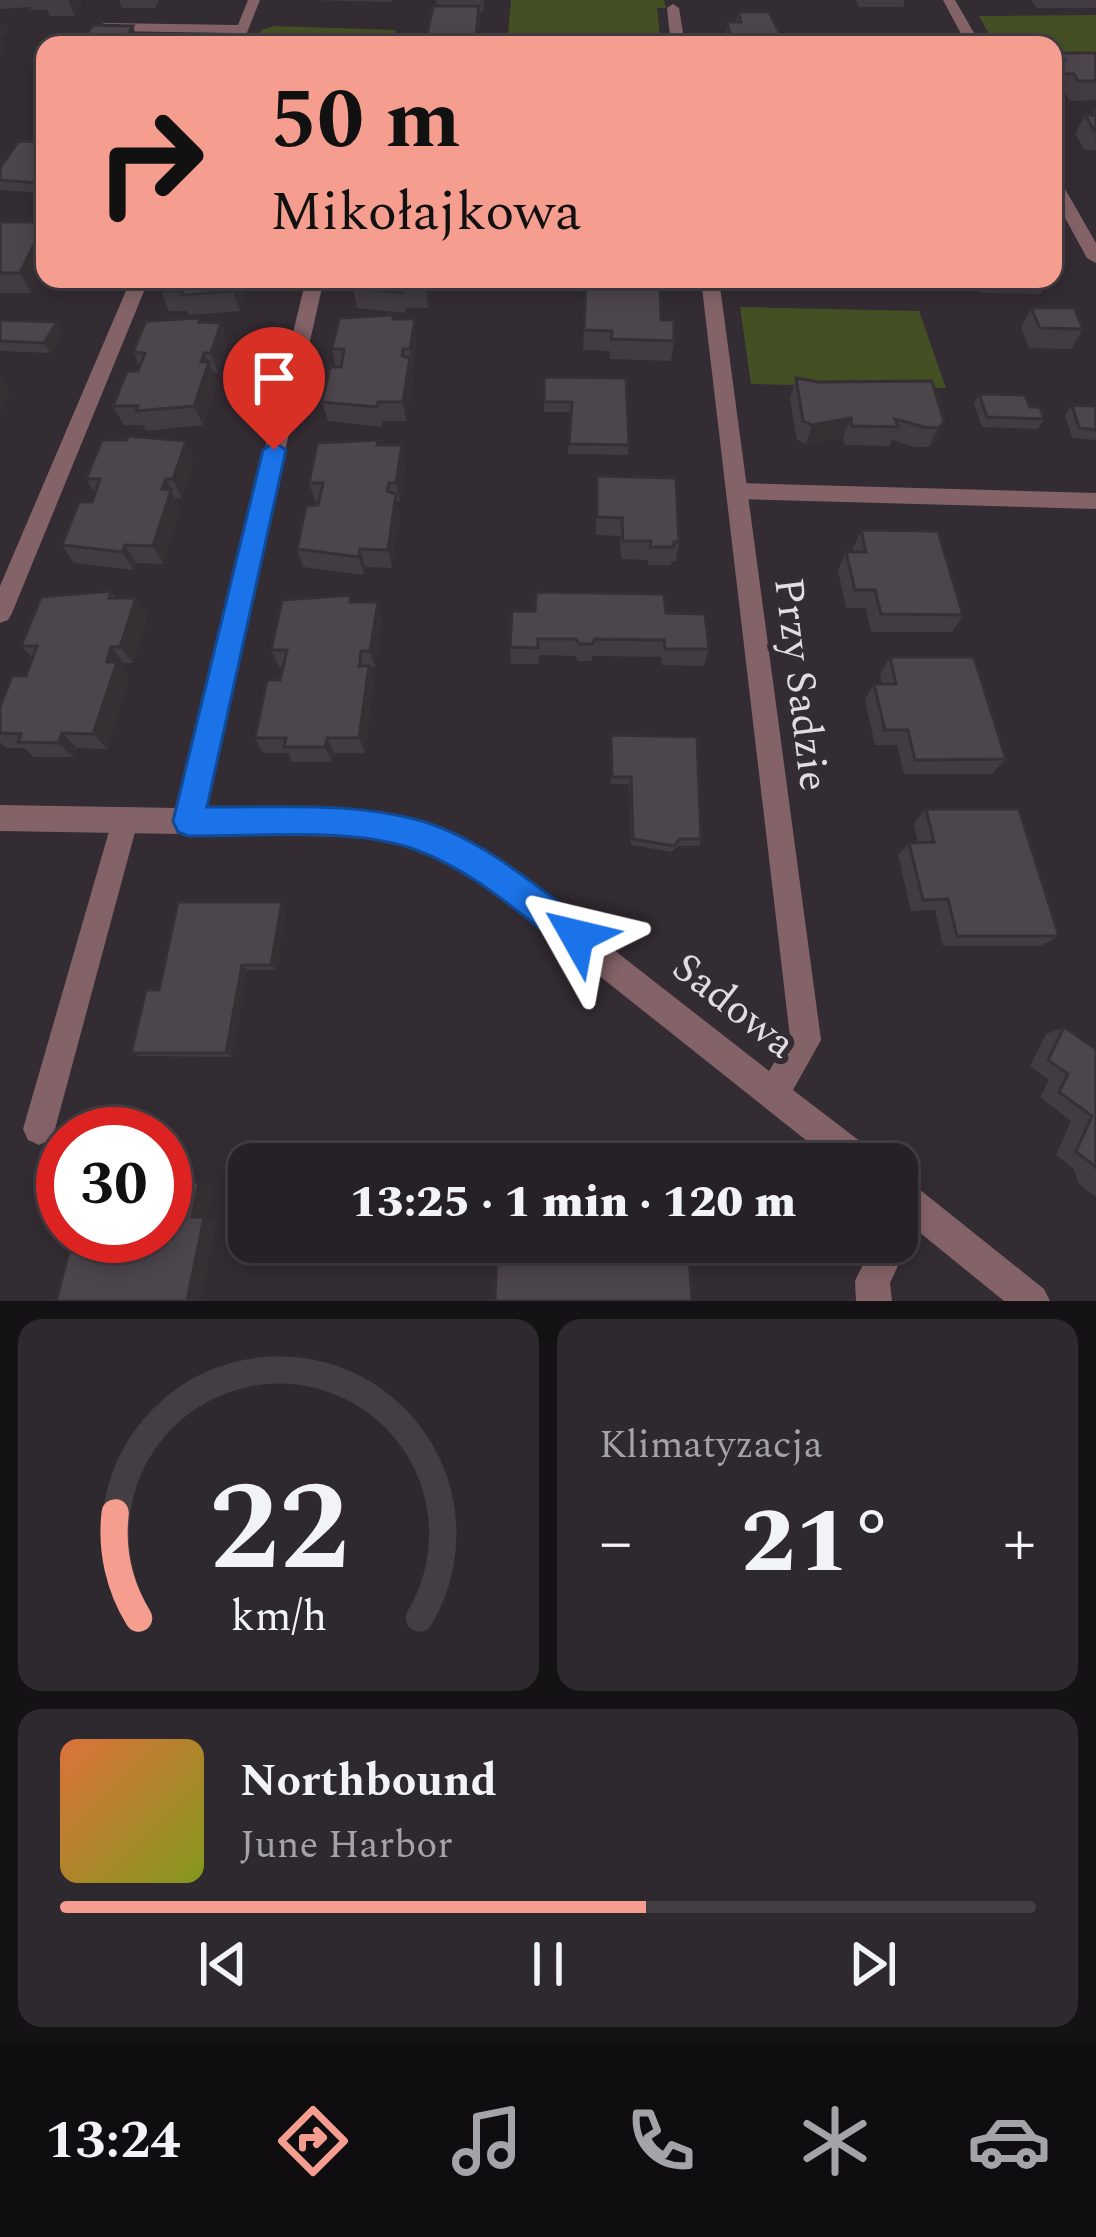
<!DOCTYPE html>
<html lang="pl">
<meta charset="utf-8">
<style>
:root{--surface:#262126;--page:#2e292e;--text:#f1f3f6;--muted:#a4a3a7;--line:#423e43;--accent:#f59d8e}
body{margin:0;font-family:Spectral,serif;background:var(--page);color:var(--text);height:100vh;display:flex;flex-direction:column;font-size:45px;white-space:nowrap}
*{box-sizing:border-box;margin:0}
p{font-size:39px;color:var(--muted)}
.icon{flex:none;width:66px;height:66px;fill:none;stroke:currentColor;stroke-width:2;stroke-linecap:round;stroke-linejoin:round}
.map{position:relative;height:1301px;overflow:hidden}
.details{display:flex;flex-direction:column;gap:18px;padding:18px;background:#151215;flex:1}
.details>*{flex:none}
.guide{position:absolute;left:36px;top:36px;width:1026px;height:252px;border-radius:24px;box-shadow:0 6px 18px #0003,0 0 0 3px var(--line);background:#f59d8e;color:#111;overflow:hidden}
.speed{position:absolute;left:36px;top:1107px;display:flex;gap:24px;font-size:60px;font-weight:700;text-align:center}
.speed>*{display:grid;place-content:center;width:156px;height:156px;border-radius:50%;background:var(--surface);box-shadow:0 6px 18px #0003,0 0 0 3px var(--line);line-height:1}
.speed .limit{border:18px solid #d22;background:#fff;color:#111}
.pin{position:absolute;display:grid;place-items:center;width:102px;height:102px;color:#fff;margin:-123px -51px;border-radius:50% 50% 50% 0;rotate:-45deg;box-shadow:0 0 12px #0007}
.pin .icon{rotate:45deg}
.me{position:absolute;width:132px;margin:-66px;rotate:307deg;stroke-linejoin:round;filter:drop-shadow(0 0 9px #0008)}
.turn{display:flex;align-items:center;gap:42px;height:252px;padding:0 36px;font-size:54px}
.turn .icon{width:156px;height:156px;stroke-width:2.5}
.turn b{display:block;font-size:84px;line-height:102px}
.big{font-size:90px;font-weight:800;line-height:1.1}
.details .tile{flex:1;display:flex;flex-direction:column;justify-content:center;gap:18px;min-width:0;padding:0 42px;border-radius:24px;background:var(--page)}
.details .dial{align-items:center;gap:0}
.dial svg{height:312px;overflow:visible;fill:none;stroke:var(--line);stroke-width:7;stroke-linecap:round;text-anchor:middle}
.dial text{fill:var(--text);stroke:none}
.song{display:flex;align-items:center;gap:36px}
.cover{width:144px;height:144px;border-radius:18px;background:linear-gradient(135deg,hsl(20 70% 55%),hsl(70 70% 35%))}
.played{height:12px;border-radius:6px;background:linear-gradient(90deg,var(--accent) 60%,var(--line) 60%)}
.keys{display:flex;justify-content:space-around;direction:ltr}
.heat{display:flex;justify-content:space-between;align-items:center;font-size:66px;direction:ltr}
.details .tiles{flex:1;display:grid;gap:18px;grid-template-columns:1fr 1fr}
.tile:last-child{grid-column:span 2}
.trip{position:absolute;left:228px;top:1143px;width:690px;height:120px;border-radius:24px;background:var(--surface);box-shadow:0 6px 18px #0003,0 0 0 3px var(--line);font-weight:800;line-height:120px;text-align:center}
.tab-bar{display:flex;height:192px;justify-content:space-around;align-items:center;background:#0f0d0f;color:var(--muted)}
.tab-bar .icon{width:84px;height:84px}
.tab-bar .selected{color:var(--accent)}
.tab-bar b{font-size:54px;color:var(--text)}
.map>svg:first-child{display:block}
</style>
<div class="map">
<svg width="1096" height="1301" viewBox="0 0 1096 1301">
<rect width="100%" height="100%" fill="#332c33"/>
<!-- green -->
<g fill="#454f24">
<polygon points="511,0 664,0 666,8 657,8 661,45 507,45"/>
<polygon points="1096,15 1096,61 1053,61 1053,45 995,45 979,16"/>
<polygon points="274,26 396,30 393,45 255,45 261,30"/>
<polygon points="740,307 919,311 946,388 751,384"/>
</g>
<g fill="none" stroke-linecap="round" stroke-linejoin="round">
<!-- service -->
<g fill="#846368" fill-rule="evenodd">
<polygon points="738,483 1096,493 1096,509 738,499 727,491"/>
<polygon points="125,808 135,812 138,821 55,1129 50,1140 39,1145 28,1140 23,1129 112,821 115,812"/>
</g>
<!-- minor -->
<g fill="#846368" fill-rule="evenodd">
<polygon points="248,0 260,0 242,45 230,43 234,33 104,31 97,27 104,23 238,25"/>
<polygon points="943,0 955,0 981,45 967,45"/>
<polygon points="673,4 679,8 685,45 671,45 667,8"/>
<polygon points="1053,177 1061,182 1096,243 1096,263 1087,258 1053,196"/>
<polygon points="131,279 149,279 12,613 8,620 0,623 0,586"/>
<polygon points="306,279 324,279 204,809 361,811 431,827 500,861 769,1071 790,1037 701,279 719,279 821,1040 793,1090 874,1152 878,1164 836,1164 480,881 417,848 361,837 0,831 0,805 178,808"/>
<polygon points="897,1176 909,1181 1044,1289 1050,1301 1004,1301 897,1214"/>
<polygon points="897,1227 904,1230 909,1242 890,1283 892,1301 856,1301 855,1281 874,1242 897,1242"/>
</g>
</g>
<!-- wall -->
<g fill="#423b41">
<polygon points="0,0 79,0 81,6 75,16 50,16 47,10 31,10 30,7 0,9"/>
<polygon points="119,0 159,0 155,8 122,8"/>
<polygon points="304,0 393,0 392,2"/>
<polygon points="436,0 484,0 483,12 480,12 480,25 437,6"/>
<polygon points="856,0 905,0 903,7 859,7"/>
<polygon points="1031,0 1096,0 1096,8 1037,8"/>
<polygon points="738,12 781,35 779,45 729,45 726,32 727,22 736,22"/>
<polygon points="1060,53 1096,53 1096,100 1070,101 1065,93 1053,93 1053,60 1057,60"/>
<polygon points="1095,107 1096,150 1085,150 1075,134 1085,115 1092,115"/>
<polygon points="45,142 45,189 42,193 0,190 0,168"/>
<polygon points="0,222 31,293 0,293"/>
<polygon points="1053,246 1061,260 1053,275"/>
<polygon points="165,279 250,279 240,311 189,315 187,311 169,311 161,291"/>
<polygon points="355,279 432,279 428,308 406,308 405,313 357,308 353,288"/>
<polygon points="783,279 825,279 824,285 811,288 785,285"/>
<polygon points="975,279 1051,279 1048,280 1041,294 981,293"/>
<polygon points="1031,308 1083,329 1071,349 1029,348 1021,328"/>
<polygon points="393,315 394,319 417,339 411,369 413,378 406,421 382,421 381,427 328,421 322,402 336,367 332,349"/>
<polygon points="0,320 57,322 62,333 50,353 0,351"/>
<polygon points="661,320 674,341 671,361 610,359 610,351 583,350 584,330"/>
<polygon points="202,322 221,323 228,342 218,373 213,373 217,382 203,425 146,431 143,425 124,425 113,406 140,367 133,352"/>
<polygon points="544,377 629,445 628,455 568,454 571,412 544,412"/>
<polygon points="796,378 944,422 935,441 929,447 915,447 892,440 889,446 845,445 843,437 806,444 797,440 790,398"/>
<polygon points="979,394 1044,419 1038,429 982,427 974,404"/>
<polygon points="1072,405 1096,406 1096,440 1072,438 1065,415"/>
<polygon points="378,440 379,445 402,445 405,464 400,501 397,502 400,513 392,568 365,567 364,575 303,567 297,549 319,501 315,501 309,483"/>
<polygon points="194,460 182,498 175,499 180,509 163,564 136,563 134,570 74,563 62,545 92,502 95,493 86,479"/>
<polygon points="597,476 679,542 676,561 671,561 671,565 648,565 648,560 621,559 620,536 596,535"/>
<polygon points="861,530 963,615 952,632 871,632 866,608 846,608 838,570 846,552 853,552 853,548"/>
<polygon points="111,591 116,598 136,598 148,616 133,663 124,663 122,669 129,678 107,749 77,748 73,757 34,757 24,748 6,748 0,742 0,707 26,676 33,658 21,646"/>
<polygon points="353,602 382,619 375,667 370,667 374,682 365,753 334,753 332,762 292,762 288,753 263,753 255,738 280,680 283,667 279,667 271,650"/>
<polygon points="535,611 666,613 709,649 704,666 662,665 661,657 593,656 591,661 578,661 576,656 539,655 538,664 511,664 510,647"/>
<polygon points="890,657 1006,759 992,774 904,774 897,745 875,745 865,700 874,684 882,684 880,674"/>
<polygon points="611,735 701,839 699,846 678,846 672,852 631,845 629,784 611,784"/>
<polygon points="926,809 1059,936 1041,946 943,946 935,910 911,911 898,855 909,843 918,843 914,823"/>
<polygon points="286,908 276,970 247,970 232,1057 139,1056 131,1053 159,990"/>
<polygon points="1064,1027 1096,1049 1096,1197 1079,1184 1074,1169 1056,1155 1071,1121 1040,1097 1049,1080 1030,1066 1046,1034"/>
</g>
<!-- shaded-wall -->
<g fill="#363035">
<polygon points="68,0 79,0 81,6 75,16"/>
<polygon points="479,6 480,25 478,45 475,45"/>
<polygon points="4,22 9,32 2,40 6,49 0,57 0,27"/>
<polygon points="133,26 139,45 121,45"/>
<polygon points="45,222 45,263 31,293 20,273"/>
<polygon points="237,279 250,279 240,311 233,291"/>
<polygon points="427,279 432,279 428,308 425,288"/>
<polygon points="814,279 825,279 824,285 811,288"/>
<polygon points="415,319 417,339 413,369 410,349"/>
<polygon points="57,322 62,333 50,353 44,343"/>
<polygon points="221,323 228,342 218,373 211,353"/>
<polygon points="204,353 217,382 203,425 194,406"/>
<polygon points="410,358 413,378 406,421 403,402"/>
<polygon points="0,376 11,393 0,414"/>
<polygon points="851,418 843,437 806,444 812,425"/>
<polygon points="944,422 935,441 929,447 938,428"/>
<polygon points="186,441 194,460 182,498 173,479"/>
<polygon points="402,445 405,464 400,501 396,483"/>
<polygon points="166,479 180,509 163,564 153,546"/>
<polygon points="396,494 400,513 392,568 388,550"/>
<polygon points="125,545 136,563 134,570 122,552"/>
<polygon points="360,549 365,567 364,575 359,557"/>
<polygon points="136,598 148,616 133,663 120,647"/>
<polygon points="378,602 382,619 375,667 370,651"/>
<polygon points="111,647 124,663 122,669 129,678 107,749 93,734"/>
<polygon points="369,666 374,682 365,753 359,738"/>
<polygon points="62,733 77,748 73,757 58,743"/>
<polygon points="327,738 334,753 332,762 325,747"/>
<polygon points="282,902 286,908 276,970 271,965"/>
<polygon points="242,965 247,970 232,1057 226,1053"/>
<polygon points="199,1183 213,1185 206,1218 192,1217"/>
<polygon points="204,1217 217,1218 201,1301 187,1301"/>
</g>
<!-- building -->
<g fill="#4d454c" stroke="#363035" stroke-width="3">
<polygon points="433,6 479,6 475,45 425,45"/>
<polygon points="738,12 769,12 781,35 775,35 777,41 732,41 727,22 741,22"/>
<polygon points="93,25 133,26 121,45 79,45"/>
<polygon points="257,35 308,36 305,45 253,45"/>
<polygon points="578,38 636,39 637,45 578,45"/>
<polygon points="1060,53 1096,53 1096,81 1078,81 1074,74 1059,74 1053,64 1053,60 1065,60"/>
<polygon points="1085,115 1096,115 1096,130 1094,130"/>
<polygon points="19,141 45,142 45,179 40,179 37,183 0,180 0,168"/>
<polygon points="0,222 45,222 20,273 0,273"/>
<polygon points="1053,246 1061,260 1053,260"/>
<polygon points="165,279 237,279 233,291 181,295 183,291 161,291"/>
<polygon points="355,279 427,279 425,288 403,288 402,293 353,288"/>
<polygon points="586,280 660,283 661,320 674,320 674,341 611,339 612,331 584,330"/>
<polygon points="1031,308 1074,308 1083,329 1040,328"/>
<polygon points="393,315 393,319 415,319 410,349 403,349 402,356 410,358 403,402 378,402 377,407 322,402 330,367 341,367 344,349 332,349 339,318"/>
<polygon points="200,318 199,322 221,323 211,353 204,353 201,362 209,362 194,406 136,411 138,406 113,406 127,371 138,371 145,353 133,352 146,321"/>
<polygon points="0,320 57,322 44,343 0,341"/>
<polygon points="544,377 626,378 629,445 569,444 572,402 544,402"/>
<polygon points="796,378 818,382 932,381 944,422 938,428 924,427 895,419 898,427 852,426 851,418 812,425 803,421"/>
<polygon points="979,394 1025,395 1030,407 1040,407 1044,419 987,417"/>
<polygon points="1072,405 1096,406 1096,430 1079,428"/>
<polygon points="128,436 186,441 173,479 166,479 162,489 171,490 153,546 125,545 122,552 62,545 79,502 92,502 100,479 86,479 102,440 127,440"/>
<polygon points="378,440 377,445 402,445 396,483 389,483 387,491 396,494 388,550 360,549 359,557 297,549 306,506 318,505 323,483 309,483 317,443"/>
<polygon points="597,476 676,478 679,542 674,542 674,547 650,547 651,541 623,541 622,518 597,517"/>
<polygon points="861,530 938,531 963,615 881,614 875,590 855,590 846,552 866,552"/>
<polygon points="111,591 109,598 136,598 120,647 111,647 108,657 107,662 117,662 93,734 62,733 58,743 18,742 21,734 0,733 0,707 12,676 26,676 37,646 21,646 41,597"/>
<polygon points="536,592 664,594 666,613 705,614 709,649 665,649 664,640 595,639 592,644 579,644 576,639 538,639 538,648 510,647 512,611 535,611"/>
<polygon points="351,595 350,602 378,602 370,651 361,651 360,662 359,666 369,666 359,738 327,738 325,747 284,747 286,738 255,738 267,680 280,680 287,650 271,650 282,600"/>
<polygon points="890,657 974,657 1006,759 915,760 908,730 885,730 874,684 896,684"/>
<polygon points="611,735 697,737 701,839 680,839 674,846 633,839 631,777 612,777"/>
<polygon points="926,809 1019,809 1059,936 957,936 948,899 923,900 909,843 934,842"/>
<polygon points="178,902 282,902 271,965 242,965 226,1053 131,1053 146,990 159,990"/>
<polygon points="1064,1027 1096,1049 1096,1169 1095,1166 1076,1152 1092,1116 1059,1092 1068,1074 1048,1060"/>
<polygon points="165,1181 199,1183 192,1217 204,1217 187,1301 56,1301 71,1244 90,1244 92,1236 165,1236"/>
<polygon points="497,1242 688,1242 692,1301 495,1301"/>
</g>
<!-- route -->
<path fill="#1a73e8" stroke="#114b97" stroke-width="3" d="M274,442L286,450L207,807C277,808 353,801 422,821C484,840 537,887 589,925L593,936L589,948L577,953L565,948C519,913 474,872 419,851C356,826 257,837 188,836L178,832L173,821L263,450Z"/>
<g text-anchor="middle" stroke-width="12" stroke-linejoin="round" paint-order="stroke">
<!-- street labels -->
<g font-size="42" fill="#e0dce1" stroke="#332c33">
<text transform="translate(803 684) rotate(83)" y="15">Przy Sadzie</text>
<text transform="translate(735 1004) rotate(38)" y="15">Sadowa</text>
</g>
</g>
</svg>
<div class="speed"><div class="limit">30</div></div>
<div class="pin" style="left:274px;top:450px;background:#d93025"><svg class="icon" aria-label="arrive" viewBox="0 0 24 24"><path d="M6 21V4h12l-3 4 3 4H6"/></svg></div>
<svg class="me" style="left:577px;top:936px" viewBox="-20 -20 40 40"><path d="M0-17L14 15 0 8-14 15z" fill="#1a73e8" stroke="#fff" stroke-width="4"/></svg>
<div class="trip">13:25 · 1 min · 120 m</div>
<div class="guide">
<div class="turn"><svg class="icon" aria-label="right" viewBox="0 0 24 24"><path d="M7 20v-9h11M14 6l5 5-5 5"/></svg><div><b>50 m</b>Mikołajkowa</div></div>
</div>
</div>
<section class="details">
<div class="tiles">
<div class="tile dial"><svg viewBox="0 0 100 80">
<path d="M14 69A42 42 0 1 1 86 69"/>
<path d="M14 69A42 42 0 0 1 8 42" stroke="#f59d8e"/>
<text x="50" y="56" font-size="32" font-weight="700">22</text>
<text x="50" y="72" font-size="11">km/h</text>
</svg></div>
<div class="tile"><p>Klimatyzacja</p>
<div class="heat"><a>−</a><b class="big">21°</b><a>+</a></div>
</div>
<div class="tile">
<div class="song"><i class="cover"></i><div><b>Northbound</b><p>June Harbor</p></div></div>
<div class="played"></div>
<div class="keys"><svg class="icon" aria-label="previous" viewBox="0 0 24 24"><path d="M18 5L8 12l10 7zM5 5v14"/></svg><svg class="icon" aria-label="pause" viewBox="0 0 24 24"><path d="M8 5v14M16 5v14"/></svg><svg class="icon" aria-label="next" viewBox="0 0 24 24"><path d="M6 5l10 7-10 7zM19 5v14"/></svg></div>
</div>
</div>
</section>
<nav class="tab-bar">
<b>13:24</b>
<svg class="icon selected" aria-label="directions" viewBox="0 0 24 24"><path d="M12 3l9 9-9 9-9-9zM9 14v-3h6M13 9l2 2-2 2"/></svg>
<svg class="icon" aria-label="music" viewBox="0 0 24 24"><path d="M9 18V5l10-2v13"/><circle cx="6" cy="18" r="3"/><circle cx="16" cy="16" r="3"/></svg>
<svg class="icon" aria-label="phone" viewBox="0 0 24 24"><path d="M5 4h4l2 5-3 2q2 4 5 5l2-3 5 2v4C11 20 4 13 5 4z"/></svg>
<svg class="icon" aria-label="climate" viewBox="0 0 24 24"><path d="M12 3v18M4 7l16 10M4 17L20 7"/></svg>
<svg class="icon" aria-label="car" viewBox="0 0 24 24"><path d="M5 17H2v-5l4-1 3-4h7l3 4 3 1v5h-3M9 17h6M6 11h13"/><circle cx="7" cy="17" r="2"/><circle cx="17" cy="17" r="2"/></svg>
</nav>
